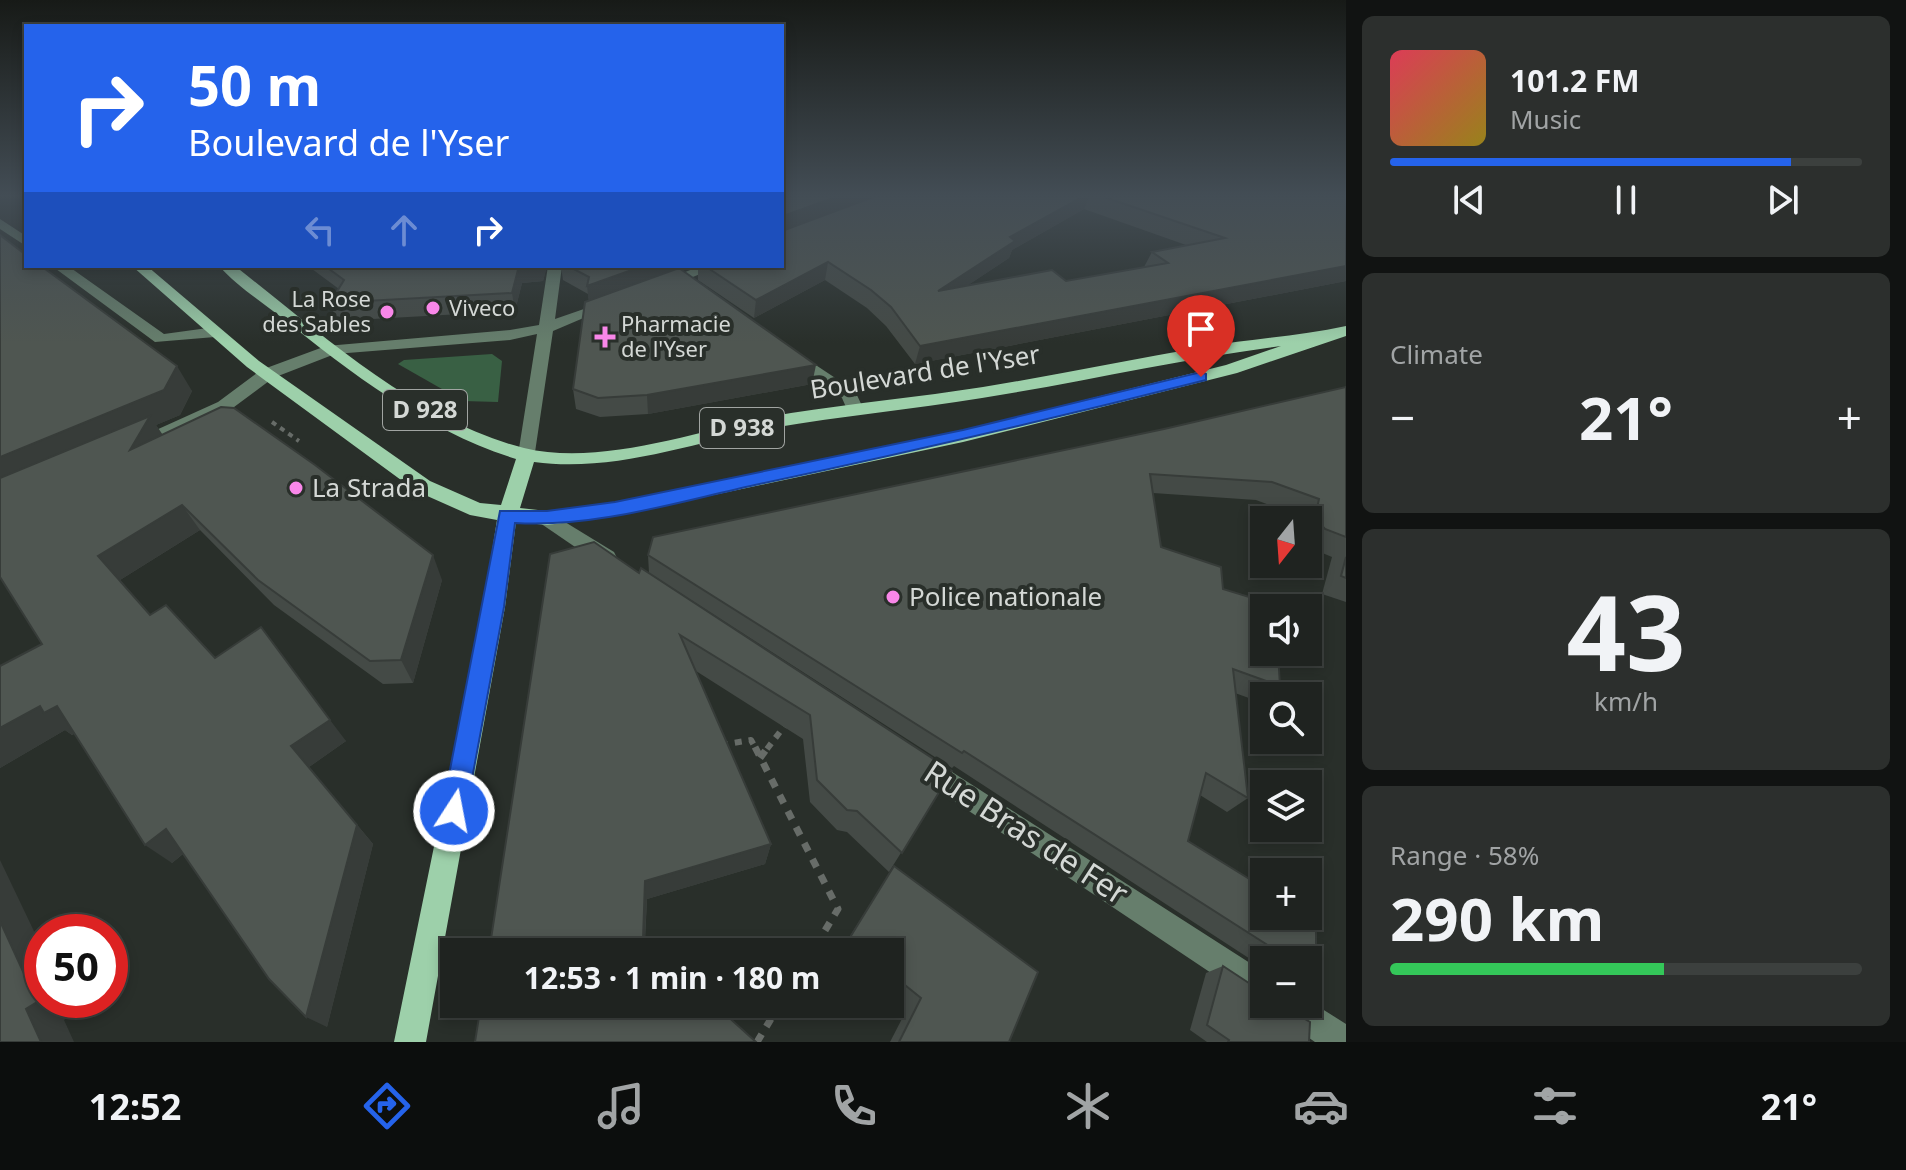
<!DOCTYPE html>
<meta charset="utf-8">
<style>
:root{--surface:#1f2320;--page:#2c2f2d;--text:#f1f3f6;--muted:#a1a4a5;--line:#3c403e;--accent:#2563eb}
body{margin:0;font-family:"Noto Sans",sans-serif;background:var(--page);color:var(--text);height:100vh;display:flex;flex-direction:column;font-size:30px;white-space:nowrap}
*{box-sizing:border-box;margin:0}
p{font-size:26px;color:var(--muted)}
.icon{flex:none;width:44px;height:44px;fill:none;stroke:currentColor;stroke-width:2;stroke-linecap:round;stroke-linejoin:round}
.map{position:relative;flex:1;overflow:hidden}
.details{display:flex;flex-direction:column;gap:16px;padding:16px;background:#111312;width:560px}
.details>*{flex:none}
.top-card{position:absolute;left:24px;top:24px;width:760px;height:244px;border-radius:0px;box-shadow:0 4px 12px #0003,0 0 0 2px var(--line);background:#2563eb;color:#fff;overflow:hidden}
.needle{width:52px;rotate:197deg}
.tools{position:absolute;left:1250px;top:506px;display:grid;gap:16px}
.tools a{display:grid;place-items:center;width:72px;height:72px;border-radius:0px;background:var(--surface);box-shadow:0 4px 12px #0003,0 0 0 2px var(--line);font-size:40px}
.speed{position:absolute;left:24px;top:914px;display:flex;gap:16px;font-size:40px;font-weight:700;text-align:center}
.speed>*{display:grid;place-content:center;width:104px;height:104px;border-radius:50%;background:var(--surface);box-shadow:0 4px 12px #0003,0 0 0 2px var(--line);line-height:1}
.speed .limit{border:12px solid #d22;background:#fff;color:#111}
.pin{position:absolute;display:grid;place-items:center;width:68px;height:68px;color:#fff;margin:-82px -34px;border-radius:50% 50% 50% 0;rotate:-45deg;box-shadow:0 0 8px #0007}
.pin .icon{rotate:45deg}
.me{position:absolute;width:88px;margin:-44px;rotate:11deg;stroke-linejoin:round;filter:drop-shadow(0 0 6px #0008)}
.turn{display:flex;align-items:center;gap:28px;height:168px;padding:0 32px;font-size:36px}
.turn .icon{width:104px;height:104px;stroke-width:2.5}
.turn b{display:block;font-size:56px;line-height:68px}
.lanes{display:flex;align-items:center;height:76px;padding:0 32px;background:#0003;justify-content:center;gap:40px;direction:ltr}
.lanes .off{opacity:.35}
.big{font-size:60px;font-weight:700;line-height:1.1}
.details .tile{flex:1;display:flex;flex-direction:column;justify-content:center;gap:12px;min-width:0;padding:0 28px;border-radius:12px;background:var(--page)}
.details .dial{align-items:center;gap:0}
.dial b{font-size:104px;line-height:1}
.song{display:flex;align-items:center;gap:24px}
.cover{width:96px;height:96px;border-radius:12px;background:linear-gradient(135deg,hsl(350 70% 55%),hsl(50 70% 35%))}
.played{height:8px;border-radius:4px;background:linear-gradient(90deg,var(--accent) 85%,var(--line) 85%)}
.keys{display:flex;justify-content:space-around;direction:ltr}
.heat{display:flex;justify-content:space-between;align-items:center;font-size:44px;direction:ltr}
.charge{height:12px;border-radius:6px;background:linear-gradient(90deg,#34c759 58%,var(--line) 0)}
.trip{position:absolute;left:440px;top:938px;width:464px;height:80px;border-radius:0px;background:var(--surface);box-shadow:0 4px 12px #0003,0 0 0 2px var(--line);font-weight:700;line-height:80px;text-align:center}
.dock{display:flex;height:128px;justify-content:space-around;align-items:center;background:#0c0e0d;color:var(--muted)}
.dock .icon{width:56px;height:56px}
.dock .selected{color:var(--accent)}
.dock b{font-size:36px;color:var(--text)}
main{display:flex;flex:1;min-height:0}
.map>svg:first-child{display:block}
</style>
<main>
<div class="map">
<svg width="1346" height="1042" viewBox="0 0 1346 1042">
<rect width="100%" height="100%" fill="#292f2a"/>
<!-- green -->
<polygon fill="#396044" points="492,354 502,361 498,402 463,401 398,364 404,360"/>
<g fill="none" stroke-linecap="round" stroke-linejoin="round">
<!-- path-far2 -->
<polyline stroke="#676c68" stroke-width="4" stroke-dasharray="5 5" stroke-linecap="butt" points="272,422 299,441"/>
<!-- path-far1 -->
<g stroke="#676c68" stroke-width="6" stroke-dasharray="7 7" stroke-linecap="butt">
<polyline points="721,745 751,740 756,749"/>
<polyline points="767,749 786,724"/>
</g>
<!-- path -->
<g stroke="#676c68" stroke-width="7" stroke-dasharray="9 9" stroke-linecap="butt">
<polyline points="755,747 838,909 812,952"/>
<polyline points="760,758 768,747"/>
<polyline points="757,1042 780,1004"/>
</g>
<!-- minor -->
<g fill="#667e6c" fill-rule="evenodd">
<polygon points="0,219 26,236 26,246 0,229"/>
<polygon points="52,266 68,266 164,334 215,327 223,332 215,337 155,342"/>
<polygon points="548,266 562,266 555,319 607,301 614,305 553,331 534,459 527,461 518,455 537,334 510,340 335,354 273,378 230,410 146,448 140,450 131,444 134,440 218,402 261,370 326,346 510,330 539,325"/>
<polygon points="700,266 720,266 668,287 658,287 656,284"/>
<polygon points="793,350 855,391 864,410 861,414 849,414 842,398 787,358 787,352"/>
<polygon points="547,511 614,552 617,558 614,564 600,564 540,523 537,518 540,513"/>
<polygon points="924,754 1264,972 1264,1004 1268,1004 1264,1006 1253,1001 915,775 911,766 915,757"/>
<polygon points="1308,1000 1346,1024 1346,1042 1315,1042 1275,1015 1270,1004 1308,1004"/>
</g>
<!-- major -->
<path fill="#9dd0aa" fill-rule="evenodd" d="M132,266H147L259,361L430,481L480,503L501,505L516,459C427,431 353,375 281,317C260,301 236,285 219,266H235C319,332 418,422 524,448C606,468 709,426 791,413C855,403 919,397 983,387C1056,375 1129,360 1203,347C1250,339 1299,336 1346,326V336L1237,373L963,442L615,516L547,525L516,522L505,607L426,1042H394L483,607L497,520L470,515L416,491L247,367ZM1281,346L1226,365L963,430L615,502L547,511L520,508L534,462C615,473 693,442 772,428C842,416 913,409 982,398C1082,382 1181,359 1281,346Z"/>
</g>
<!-- wall -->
<g fill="#444a46" fill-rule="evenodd">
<path d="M782,197H1346V281L915,364L886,326L867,308L825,280L754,318L698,280V266H782ZM1084,209L1186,245L1152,252L1144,267L1066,281L968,285L1009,258L1012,250Z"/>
<polygon points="0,235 192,391 180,415 156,425 162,435 442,580 413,683 383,684 274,605 200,530 120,580 150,615 346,741 309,767 373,844 327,1027 183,854 172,863 74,734 72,735 65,730 0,768 0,666 42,644"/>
<polygon points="308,266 547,266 543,281 522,283 515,311 337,321 330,303 339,289"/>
<polygon points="561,266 691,266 681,270 812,384 648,414 600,417 576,409 573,389 589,301 588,294 563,280"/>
<polygon points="1346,387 1346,602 1322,594 1332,557 1308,547 1308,520 1301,520 1302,517 1256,500 1153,493 1161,547 1221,567 1223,589 1275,605 1275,608 1264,608 1264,652 1278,652 1280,686 1267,696 1264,696 1264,699 1260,702 1235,693 1248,798 1227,812 1200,795 1188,841 1264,888 1264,916 1308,916 1308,909 1316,914 1316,993 1308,995 1308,960 1264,960 1264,968 954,766 952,768 649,573 648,555 653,537 1164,429"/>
<polygon points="639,573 952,771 889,872 847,832 837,830 810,802 803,739 696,671 771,844 765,864 647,899 645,941 489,952"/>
<polygon points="894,866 1009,1042 890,1042 906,1011 890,997 890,952 840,952"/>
<polygon points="1223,966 1309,1042 1207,1042 1190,1030 1206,973"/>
</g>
<!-- shaded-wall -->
<g fill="#373c39">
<polygon points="836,197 879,197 782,233 783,216"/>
<polygon points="1082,197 1089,197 1084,209 1012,250 1009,258 932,309 938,291 1010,237"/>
<polygon points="828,262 825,280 754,318 756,300"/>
<polygon points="519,266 547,266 543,281 522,283 515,311 512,293"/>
<polygon points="643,266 691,266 589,304 587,286"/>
<polygon points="1346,266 1346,281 915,364 920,346"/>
<polygon points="816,365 812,384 648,414 647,395"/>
<polygon points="177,366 192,391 180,415 156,425 167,441 0,493 0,457"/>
<polygon points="182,505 200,530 120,580 98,556"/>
<polygon points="433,555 442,580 413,683 401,660"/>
<polygon points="40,706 57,706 84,728 72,735 65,730 0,768 0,728"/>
<polygon points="330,720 346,741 309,767 373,844 327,1027 306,1017 291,746"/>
<polygon points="166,829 191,847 172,863 145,845"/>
<polygon points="771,844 765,864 647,899 644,952 643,939 645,881"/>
<polygon points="0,860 42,948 42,1000 67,1000 73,1013 64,1020 74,1042 41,1042 26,1009 0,921"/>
</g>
<!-- building -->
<g fill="#4f5651" stroke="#373c39" stroke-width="2">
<polygon points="782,197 836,197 783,216 782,221"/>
<polygon points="873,197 1082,197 1010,237 1015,241 938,291 1052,270 1066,281 1168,263 1152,252 1225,238 1104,197 1346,197 1346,266 920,346 891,307 871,290 828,262 756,300 705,266 782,266 782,228 785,230"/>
<polygon points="0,235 26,255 26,266 41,266 177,366 164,390 0,457"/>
<polygon points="325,266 519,266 512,293 330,303 344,280"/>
<polygon points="568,266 643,266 587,286 589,277"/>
<polygon points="679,268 816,365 647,395 598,398 573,389 585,302"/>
<polygon points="1346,387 1346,537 1325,529 1315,518 1319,499 1272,482 1150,474 1161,547 1221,567 1223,589 1275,605 1275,608 1264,608 1264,652 1278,652 1280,686 1233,669 1248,798 1206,773 1188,841 1264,888 1264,916 1308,916 1308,909 1316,914 1316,993 1308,993 1308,960 1291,960 964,751 962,753 648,555 653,537 1164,429"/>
<polygon points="221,407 234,408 315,465 433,555 401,660 370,661 258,580 182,505 98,556 150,615 166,605 215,658 261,627 330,720 291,746 357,825 306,1017 269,979 166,829 145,845 57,706 44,713 40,706 0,728 0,666 42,644 0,577 0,478 150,416 130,450"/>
<polygon points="594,542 639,573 641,568 952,771 902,853 857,811 847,810 817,780 810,715 680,635 771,844 645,881 643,939 657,952 489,952 550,554"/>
<polygon points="1346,557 1346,578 1341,576"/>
<polygon points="894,866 1038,972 1009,1042 899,1042 921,998 890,973 890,952 865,952 849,939"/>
<polygon points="0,921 37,1002 26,1009 41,1042 0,1042"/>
<polygon points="1223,966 1264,993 1264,1004 1289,1004 1293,1012 1310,1022 1309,1042 1228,1042 1229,1040 1207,1025"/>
<polygon points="481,1004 714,1004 756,1042 475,1042"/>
</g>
<!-- sky -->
<linearGradient id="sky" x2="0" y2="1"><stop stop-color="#171a17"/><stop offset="0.57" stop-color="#434d55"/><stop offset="1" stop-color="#434d55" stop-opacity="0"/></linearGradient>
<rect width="1346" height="343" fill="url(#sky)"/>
<!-- route -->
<path fill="#2563eb" stroke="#184099" stroke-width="2" d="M1201,372L1206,374V380C1056,418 906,453 755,485C677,502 595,528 515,523L504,607L466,811L463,820L454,823L446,820L442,811L500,511H547L615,502L963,430Z"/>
<!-- markers -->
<g fill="#f987e9" stroke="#292f2a" stroke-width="3">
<circle cx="433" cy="308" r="8"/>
<circle cx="387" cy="312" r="8"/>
<path d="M601 325h8v8h8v8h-8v8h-8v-8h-8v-8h8z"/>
<circle cx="296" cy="488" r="8"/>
<circle cx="893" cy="597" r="8"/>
</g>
<g text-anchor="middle" stroke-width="8" stroke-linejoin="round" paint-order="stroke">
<!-- far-poi labels -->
<g font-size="22" fill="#d4d8d5" stroke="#292f2a" text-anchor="start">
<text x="371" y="307" text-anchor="end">La Rose<tspan x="371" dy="25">des Sables</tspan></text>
<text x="449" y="316">Viveco</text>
<text x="621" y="332">Pharmacie<tspan x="621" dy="25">de l'Yser</tspan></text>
</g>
<!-- shield labels -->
<g fill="#292f2a" stroke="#a1a5a2" stroke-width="2">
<rect x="383" y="390" width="84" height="40" rx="6"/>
<rect x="700" y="408" width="84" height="40" rx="6"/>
</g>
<g font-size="24" font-weight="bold" fill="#d4d8d5">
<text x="425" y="418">D 928</text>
<text x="742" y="436">D 938</text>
</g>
<!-- street labels -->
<g font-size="26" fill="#d4d8d5" stroke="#292f2a">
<text transform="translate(925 372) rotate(-9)" y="9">Boulevard de l'Yser</text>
</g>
<!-- poi labels -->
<g font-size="26" fill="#d4d8d5" stroke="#292f2a" text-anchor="start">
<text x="312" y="497">La Strada</text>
<text x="909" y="606">Police nationale</text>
</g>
<!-- near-street labels -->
<g font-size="32" fill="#d4d8d5" stroke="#292f2a">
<text transform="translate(1026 833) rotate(33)" y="11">Rue Bras de Fer</text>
</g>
</g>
</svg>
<div class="tools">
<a><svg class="needle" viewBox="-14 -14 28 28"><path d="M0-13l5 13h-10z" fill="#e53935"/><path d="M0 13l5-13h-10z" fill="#a1a4a5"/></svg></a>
<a><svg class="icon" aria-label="sound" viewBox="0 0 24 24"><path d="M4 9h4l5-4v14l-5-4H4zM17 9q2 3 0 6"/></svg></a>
<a><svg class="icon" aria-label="search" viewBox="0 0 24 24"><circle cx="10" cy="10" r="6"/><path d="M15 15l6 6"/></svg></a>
<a><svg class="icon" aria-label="layers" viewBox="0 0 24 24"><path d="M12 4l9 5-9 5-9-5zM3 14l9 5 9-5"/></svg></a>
<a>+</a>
<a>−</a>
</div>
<div class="speed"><div class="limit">50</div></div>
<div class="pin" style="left:1201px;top:377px;background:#d93025"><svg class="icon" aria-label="arrive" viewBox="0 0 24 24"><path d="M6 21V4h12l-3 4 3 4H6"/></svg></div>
<svg class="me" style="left:454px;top:811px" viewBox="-20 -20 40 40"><circle r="17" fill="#2563eb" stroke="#fff" stroke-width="3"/><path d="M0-11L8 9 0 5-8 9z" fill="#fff"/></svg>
<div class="trip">12:53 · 1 min · 180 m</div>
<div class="top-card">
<div class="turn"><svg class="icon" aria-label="right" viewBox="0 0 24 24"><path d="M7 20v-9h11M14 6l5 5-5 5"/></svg><div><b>50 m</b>Boulevard de l'Yser</div></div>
<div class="lanes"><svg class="icon off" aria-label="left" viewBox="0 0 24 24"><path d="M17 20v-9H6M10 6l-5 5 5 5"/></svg><svg class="icon off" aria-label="ahead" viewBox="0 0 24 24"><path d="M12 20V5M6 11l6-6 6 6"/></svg><svg class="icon" aria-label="right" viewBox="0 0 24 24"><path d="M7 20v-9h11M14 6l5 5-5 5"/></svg></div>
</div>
</div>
<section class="details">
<div class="tile">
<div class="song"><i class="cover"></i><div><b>101.2 FM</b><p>Music</p></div></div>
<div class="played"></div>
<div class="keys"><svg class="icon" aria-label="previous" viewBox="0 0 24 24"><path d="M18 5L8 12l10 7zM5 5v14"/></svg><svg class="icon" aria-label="pause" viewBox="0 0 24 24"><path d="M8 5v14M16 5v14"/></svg><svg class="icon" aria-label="next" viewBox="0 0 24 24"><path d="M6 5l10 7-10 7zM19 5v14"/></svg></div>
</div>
<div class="tile"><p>Climate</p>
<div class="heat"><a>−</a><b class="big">21°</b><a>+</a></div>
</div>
<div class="tile dial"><b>43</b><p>km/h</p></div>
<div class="tile"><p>Range · 58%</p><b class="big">290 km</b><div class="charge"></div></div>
</section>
</main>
<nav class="dock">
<b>12:52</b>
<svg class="icon selected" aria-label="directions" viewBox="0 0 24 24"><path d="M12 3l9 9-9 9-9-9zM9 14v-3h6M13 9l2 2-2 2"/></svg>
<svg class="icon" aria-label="music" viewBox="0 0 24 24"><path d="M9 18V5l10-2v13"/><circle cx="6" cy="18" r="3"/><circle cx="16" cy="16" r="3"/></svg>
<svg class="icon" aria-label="phone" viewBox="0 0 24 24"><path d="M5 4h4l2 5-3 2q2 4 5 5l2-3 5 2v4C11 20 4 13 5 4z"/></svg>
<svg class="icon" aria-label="climate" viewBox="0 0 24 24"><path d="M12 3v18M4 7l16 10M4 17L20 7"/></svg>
<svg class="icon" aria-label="car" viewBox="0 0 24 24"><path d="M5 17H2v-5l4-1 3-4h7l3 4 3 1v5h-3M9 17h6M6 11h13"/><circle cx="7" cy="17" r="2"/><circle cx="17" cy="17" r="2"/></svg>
<svg class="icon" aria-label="filters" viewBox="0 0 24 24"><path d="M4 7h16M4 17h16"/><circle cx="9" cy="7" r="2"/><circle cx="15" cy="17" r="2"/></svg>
<b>21°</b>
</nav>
